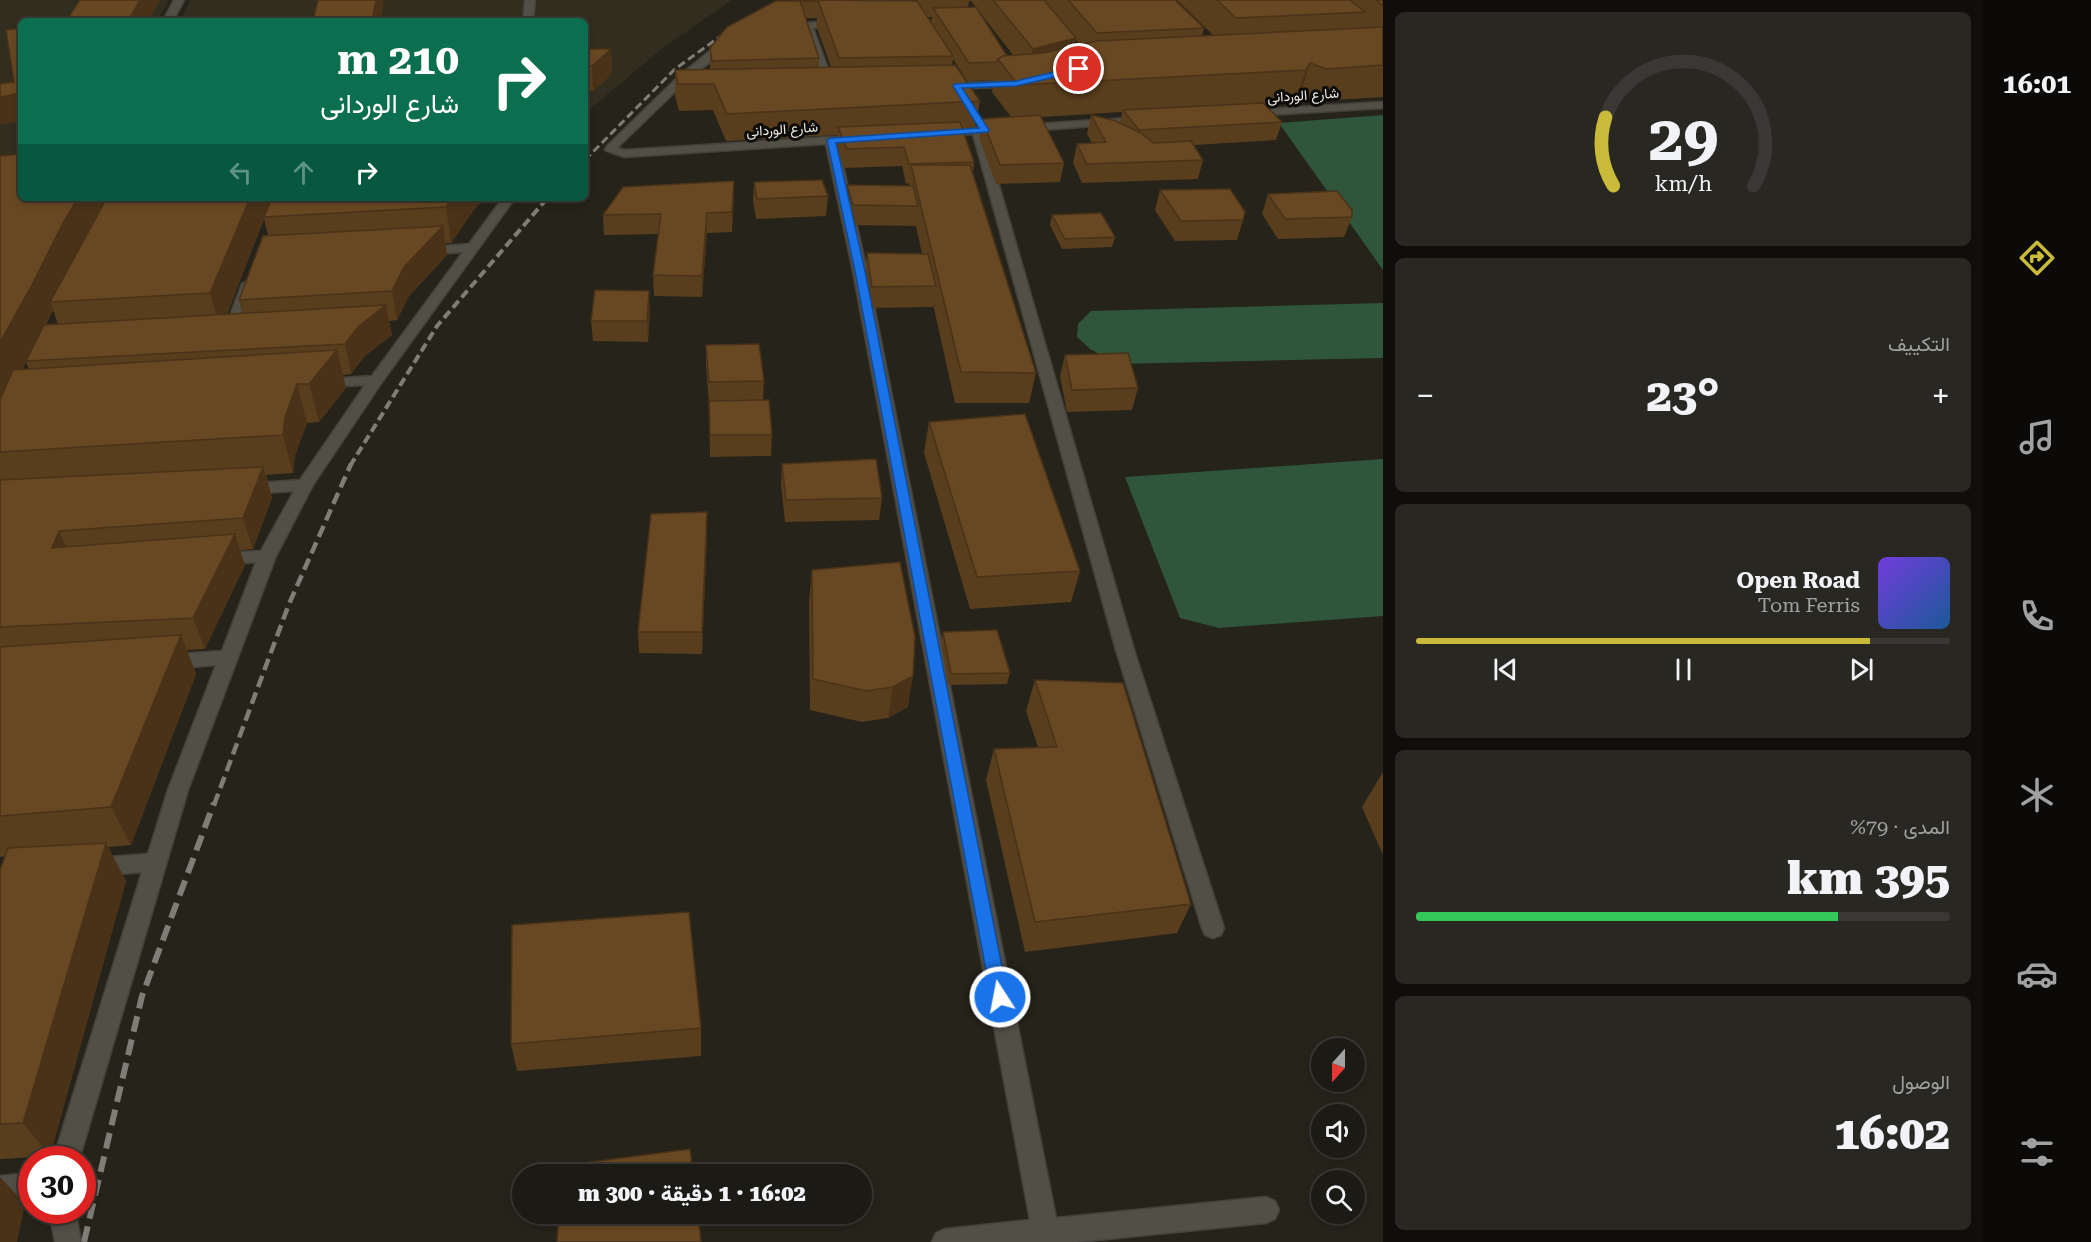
<!DOCTYPE html>
<html lang="ar">
<meta charset="utf-8">
<style>
:root{--surface:#1c1a14;--page:#292722;--text:#f1f3f6;--muted:#a0a1a0;--line:#3a3834;--accent:#c9ba3a}
body{margin:0;font-family:"Roboto Serif",Vazirmatn,serif;background:var(--page);color:var(--text);direction:rtl;height:100vh;display:flex;flex-direction:column;font-size:22px;white-space:nowrap}
*{box-sizing:border-box;margin:0}
p{font-size:20px;color:var(--muted)}
.icon{flex:none;width:33px;height:33px;fill:none;stroke:currentColor;stroke-width:2;stroke-linecap:round;stroke-linejoin:round}
.map{position:relative;flex:1;overflow:hidden;direction:ltr}
.side{display:flex;flex-direction:column;gap:12px;padding:12px;background:#0f0e0b;width:600px}
.side>*{flex:none}
.guide{position:absolute;left:18px;top:18px;width:570px;height:183px;border-radius:9px;box-shadow:0 3px 9px #0003,0 0 0 2px var(--line);direction:rtl;background:#0b6e4f;color:#fff;overflow:hidden}
.needle{width:39px;rotate:201deg}
.fabs{position:absolute;left:1311px;top:1038px;display:grid;gap:12px}
.fabs a{display:grid;place-items:center;width:54px;height:54px;border-radius:50%;background:var(--surface);box-shadow:0 3px 9px #0003,0 0 0 2px var(--line);font-size:30px}
.speed{position:absolute;left:18px;top:1146px;display:flex;gap:12px;font-size:30px;font-weight:700;text-align:center}
.speed>*{display:grid;place-content:center;width:78px;height:78px;border-radius:50%;background:var(--surface);box-shadow:0 3px 9px #0003,0 0 0 2px var(--line);line-height:1}
.speed .limit{border:9px solid #d22;background:#fff;color:#111}
.pin{position:absolute;display:grid;place-items:center;width:51px;height:51px;color:#fff;margin:-26px;border:3px solid #fff;border-radius:50%;box-shadow:0 2px 6px #0007}
.me{position:absolute;width:66px;margin:-33px;rotate:349deg;stroke-linejoin:round;filter:drop-shadow(0 0 4px #0008)}
.turn{display:flex;align-items:center;gap:21px;height:126px;padding:0 30px;font-size:27px}
.turn .icon{width:78px;height:78px;stroke-width:2.5}
.turn b{display:block;font-size:42px;line-height:51px}
.lanes{display:flex;align-items:center;height:57px;padding:0 30px;background:#0003;justify-content:center;gap:30px;direction:ltr}
.lanes .off{opacity:.35}
.big{font-size:45px;font-weight:800;line-height:1.1}
.side .card{flex:1;display:flex;flex-direction:column;justify-content:center;gap:9px;min-width:0;padding:0 21px;border-radius:9px;background:var(--page)}
.side .dial{align-items:center;gap:0}
.dial svg{height:156px;overflow:visible;fill:none;stroke:var(--line);stroke-width:7;stroke-linecap:round;text-anchor:middle}
.dial text{fill:var(--text);stroke:none}
.song{display:flex;align-items:center;gap:18px}
.cover{width:72px;height:72px;border-radius:9px;background:linear-gradient(135deg,hsl(260 70% 55%),hsl(210 70% 35%))}
.played{height:6px;border-radius:3px;background:linear-gradient(90deg,var(--accent) 85%,var(--line) 85%)}
.keys{display:flex;justify-content:space-around;direction:ltr}
.heat{display:flex;justify-content:space-between;align-items:center;font-size:33px;direction:ltr}
.charge{height:9px;border-radius:4px;background:linear-gradient(90deg,#34c759 79%,var(--line) 0)}
.trip{position:absolute;left:512px;top:1164px;width:360px;height:60px;border-radius:30px;background:var(--surface);box-shadow:0 3px 9px #0003,0 0 0 2px var(--line);font-weight:800;line-height:60px;text-align:center;direction:rtl}
main{display:flex;flex:1;min-height:0}
.dock{display:flex;flex-direction:column;width:108px;justify-content:space-around;align-items:center;background:#0b0a08;color:var(--muted)}
.dock .icon{width:42px;height:42px}
.dock .on{color:var(--accent)}
.dock b{font-size:27px;color:var(--text)}
.map>svg:first-child{display:block}
</style>
<main>
<nav class="dock">
<b>16:01</b>
<svg class="icon on" aria-label="directions" viewBox="0 0 24 24"><path d="M12 3l9 9-9 9-9-9zM9 14v-3h6M13 9l2 2-2 2"/></svg>
<svg class="icon" aria-label="music" viewBox="0 0 24 24"><path d="M9 18V5l10-2v13"/><circle cx="6" cy="18" r="3"/><circle cx="16" cy="16" r="3"/></svg>
<svg class="icon" aria-label="phone" viewBox="0 0 24 24"><path d="M5 4h4l2 5-3 2q2 4 5 5l2-3 5 2v4C11 20 4 13 5 4z"/></svg>
<svg class="icon" aria-label="climate" viewBox="0 0 24 24"><path d="M12 3v18M4 7l16 10M4 17L20 7"/></svg>
<svg class="icon" aria-label="car" viewBox="0 0 24 24"><path d="M5 17H2v-5l4-1 3-4h7l3 4 3 1v5h-3M9 17h6M6 11h13"/><circle cx="7" cy="17" r="2"/><circle cx="17" cy="17" r="2"/></svg>
<svg class="icon" aria-label="filters" viewBox="0 0 24 24"><path d="M4 7h16M4 17h16"/><circle cx="9" cy="7" r="2"/><circle cx="15" cy="17" r="2"/></svg>
</nav>
<section class="side">
<div class="card dial"><svg viewBox="0 0 100 80">
<path d="M14 69A42 42 0 1 1 86 69"/>
<path d="M14 69A42 42 0 0 1 10 34" stroke="#c9ba3a"/>
<text x="50" y="56" font-size="32" font-weight="700">29</text>
<text x="50" y="72" font-size="11">km/h</text>
</svg></div>
<div class="card"><p>التكييف</p>
<div class="heat"><a>−</a><b class="big">23°</b><a>+</a></div>
</div>
<div class="card">
<div class="song"><i class="cover"></i><div><b>Open Road</b><p>Tom Ferris</p></div></div>
<div class="played"></div>
<div class="keys"><svg class="icon" aria-label="previous" viewBox="0 0 24 24"><path d="M18 5L8 12l10 7zM5 5v14"/></svg><svg class="icon" aria-label="pause" viewBox="0 0 24 24"><path d="M8 5v14M16 5v14"/></svg><svg class="icon" aria-label="next" viewBox="0 0 24 24"><path d="M6 5l10 7-10 7zM19 5v14"/></svg></div>
</div>
<div class="card"><p>المدى · 79%</p><b class="big">395 km</b><div class="charge"></div></div>
<div class="card"><p>الوصول</p><b class="big">16:02</b></div>
</section>
<div class="map">
<svg width="1383" height="1242" viewBox="0 0 1383 1242">
<rect width="100%" height="100%" fill="#25231a"/>
<!-- built -->
<g fill="#312d1f">
<polygon points="0,0 169,0 157,21 21,21 21,170 0,172"/>
<polygon points="191,0 732,0 664,47 585,113 585,21 180,21"/>
</g>
<!-- green -->
<g fill="#2f553a">
<polygon points="1383,115 1383,270 1279,123"/>
<polygon points="1383,303 1383,358 1118,364 1090,349 1077,337 1078,324 1091,311"/>
<polygon points="1383,459 1383,616 1219,628 1180,618 1125,477"/>
</g>
<g fill="none" stroke-linecap="round" stroke-linejoin="round">
<!-- service casing -->
<g stroke="#43413a" stroke-width="3">
<polygon id="service" points="525,0 535,0 533,21 523,21"/>
</g>
<!-- minor casing -->
<g stroke="#43413a" stroke-width="3">
<g id="minor">
<polygon points="174,0 184,0 173,21 163,21"/>
<polygon points="842,20 845,21 845,25 813,28 835,88 830,91 825,88 802,26 807,23"/>
<polygon points="730,38 734,39 734,43 686,81 617,148 625,150 831,137 842,137 848,140 838,144 867,271 1056,1218 1266,1197 1275,1201 1279,1210 1275,1219 1266,1223 1077,1242 932,1242 936,1233 945,1229 1030,1220 853,271 826,144 624,157 605,150 607,146 679,76 710,51"/>
<polygon points="1018,81 1023,84 1022,86 946,89 941,86 946,83"/>
<polygon points="1383,102 1383,108 1250,116 1244,113 1250,110"/>
<polygon points="1145,117 1149,118 1149,122 984,134 1134,650 1224,928 1221,935 1213,938 1205,935 1202,928 1116,650 973,134 942,136 936,133 942,130"/>
<polygon points="503,198 515,198 382,382 313,485 276,556 188,790 79,1160 53,1160 142,872 95,876 87,873 84,867 87,861 95,858 148,854 168,790 216,665 166,669 159,667 157,662 159,657 166,655 222,651 256,562 218,565 212,563 209,559 212,555 218,553 261,551 294,491 244,494 236,489 244,484 300,480 365,385 319,387 314,386 312,383 314,380 372,376 463,252 421,255 415,251 416,248 469,244"/>
<polygon points="249,280 256,284 236,337 234,340 224,340 222,337 242,284"/>
<polygon points="32,1173 32,1199 0,1202 0,1176"/>
<polygon points="49,1210 75,1210 81,1242 55,1242"/>
</g>
</g>
<!-- service -->
<use href="#service" fill="#524f46" fill-rule="evenodd"/>
<!-- minor -->
<use href="#minor" fill="#524f46" fill-rule="evenodd"/>
<!-- rail-far3 -->
<g stroke="#7f7e76" stroke-width="3" stroke-dasharray="8 4" stroke-linecap="butt">
<polyline points="585,160 675,69 732,28"/>
<polyline points="542,203 547,198"/>
</g>
<!-- rail-far2 -->
<polyline stroke="#7f7e76" stroke-width="4" stroke-dasharray="9 4.5" stroke-linecap="butt" points="350,466 437,326 544,202"/>
<!-- rail-far1 -->
<polyline stroke="#7f7e76" stroke-width="4.5" stroke-dasharray="12 6" stroke-linecap="butt" points="214,805 289,604 351,464"/>
<!-- rail -->
<polyline stroke="#7f7e76" stroke-width="6" stroke-dasharray="16 8" stroke-linecap="butt" points="84,1242 142,996 214,803"/>
</g>
<!-- wall -->
<g fill="#593e1d" fill-rule="evenodd">
<path d="M793,0L919,4L917,0H1175L1204,28L1202,36L1213,35L1177,0H1383V97L1315,101L1300,95L1295,102L1265,104L1282,122L1276,140L1194,145L1203,160L1198,179L1082,183L1073,163L1077,144L1092,143L1087,134L1091,115L1120,123L1122,112L1041,117L1064,163L1060,182L996,184L979,138L982,119L1011,117L992,92L994,80L967,81L953,59L952,65L980,101L975,127L963,128L974,162L973,173L1036,373L1029,403H955L933,304V307L869,308L865,273L867,253L922,254L916,226L852,225L846,204L847,185L909,186V183L906,184L902,166L845,168L836,146L837,135L726,141L713,110L679,111L675,96V70L710,69V48ZM969,1H971L1013,55L1007,56L968,7ZM927,17H932L931,22ZM806,18H817L816,25L831,67H819V58ZM1076,40L1080,45L1074,46Z"/>
<polygon points="585,49 611,49 612,74 593,91 585,91"/>
<path d="M0,156L21,198H484L473,211L451,243H445L447,255L409,296L397,320L389,321L392,335L365,356L351,374L343,375L346,388L319,422L307,423L295,455L293,473L266,475L272,498L253,549L240,550L245,565L205,649L187,650L196,674L131,845L108,847L126,881L50,1156L0,1159V870L5,856L0,857ZM264,219L268,235L239,300L242,314H227ZM53,310L58,324L46,325ZM26,362L29,369L22,370Z"/>
<polygon points="734,181 732,232 707,233 702,297 654,296 653,275 659,234 604,235 603,215"/>
<polygon points="754,182 828,196 826,216 756,219 753,201"/>
<polygon points="1160,190 1243,220 1237,240 1175,241 1155,210"/>
<polygon points="1268,194 1352,217 1344,237 1278,239 1262,214"/>
<polygon points="1052,215 1115,237 1112,247 1062,249 1050,225"/>
<polygon points="650,311 648,342 593,341 591,321"/>
<polygon points="706,345 764,381 763,400 772,435 771,456 710,457 709,403 706,366"/>
<polygon points="1065,355 1138,388 1132,410 1067,412 1060,376"/>
<polygon points="929,422 1080,571 1071,602 970,609 924,453"/>
<polygon points="782,464 882,498 879,520 785,522 781,485"/>
<polygon points="707,533 702,654 639,653 638,632"/>
<polygon points="812,570 908,707 888,718 862,722 810,710 809,601"/>
<polygon points="943,632 1010,673 1007,684 948,685 941,643"/>
<polygon points="1035,680 1191,904 1177,933 1025,952 986,780 994,749 1038,747 1026,711"/>
<polygon points="1383,772 1383,855 1362,807"/>
<polygon points="701,1028 701,1056 517,1071 511,1044"/>
</g>
<!-- shaded-wall -->
<g fill="#493218">
<polygon points="140,0 160,0 149,21 128,21"/>
<polygon points="376,0 384,0 381,21 372,21"/>
<polygon points="1076,38 1071,63 1028,75 1033,49"/>
<polygon points="611,49 612,74 593,91 592,66"/>
<polygon points="1310,63 1300,95 1295,102 1306,70"/>
<polygon points="21,93 21,121 0,125 0,97"/>
<polygon points="734,181 734,200 732,232 732,212"/>
<polygon points="78,198 111,198 50,302 53,310 0,411 0,342 64,221"/>
<polygon points="250,198 273,198 264,217 264,219 220,330 210,293"/>
<polygon points="452,198 484,198 473,211 451,243 446,207"/>
<polygon points="707,213 707,233 702,297 702,276"/>
<polygon points="443,226 447,255 409,296 397,320 392,291 404,267"/>
<polygon points="649,291 650,311 648,342 647,321"/>
<polygon points="386,305 392,335 365,356 351,374 345,344 359,326"/>
<polygon points="337,350 346,388 319,422 309,384"/>
<polygon points="297,384 307,423 295,455 293,473 283,435 285,417"/>
<polygon points="263,467 272,498 253,549 243,518"/>
<polygon points="707,512 707,533 702,654 702,632"/>
<polygon points="59,531 73,562 52,548"/>
<polygon points="235,534 245,565 205,649 193,618"/>
<polygon points="181,635 196,674 131,845 111,807"/>
<polygon points="913,676 908,707 888,718 893,687"/>
<polygon points="106,843 126,881 50,1156 23,1123"/>
<polygon points="0,1177 25,1204 17,1242 0,1242"/>
</g>
<!-- building -->
<g fill="#684822" stroke="#493218" stroke-width="1.5">
<polygon points="80,0 140,0 128,21 66,21"/>
<polygon points="318,0 376,0 372,21 313,21"/>
<polygon points="793,0 910,0 911,1 791,1"/>
<polygon points="818,0 917,1 953,56 839,58"/>
<polygon points="993,0 1044,0 1076,38 1033,49"/>
<polygon points="1068,0 1175,0 1204,28 1097,33"/>
<polygon points="1217,0 1350,0 1365,12 1236,18"/>
<polygon points="1376,0 1383,0 1383,6"/>
<polygon points="776,1 800,1 819,58 712,61 710,48 727,27"/>
<polygon points="976,7 1007,56 1003,56 998,59 997,62 969,63 933,8"/>
<polygon points="1383,27 1383,65 1326,69 1310,63 1306,70 1018,85 998,59 1003,56 1044,53 1097,41"/>
<polygon points="21,28 21,93 0,97 0,84 14,82 6,30"/>
<polygon points="585,49 611,49 592,66 585,66"/>
<polygon points="955,65 980,101 727,114 714,84 678,84 675,70"/>
<polygon points="1263,103 1282,122 1139,130 1123,110"/>
<polygon points="1040,115 1064,163 1000,165 982,119"/>
<polygon points="1091,115 1116,121 1141,133 1153,143 1191,141 1203,160 1087,164 1077,144 1106,142"/>
<polygon points="960,122 974,162 909,164 904,147 847,149 838,127"/>
<polygon points="21,154 21,198 78,198 64,221 32,285 0,342 0,156"/>
<polygon points="911,165 970,165 1036,373 961,372"/>
<polygon points="822,180 828,196 757,199 754,182"/>
<polygon points="734,181 732,212 707,213 702,276 653,275 661,214 603,215 623,187"/>
<polygon points="847,185 913,186 918,206 853,205"/>
<polygon points="1230,189 1245,212 1243,220 1181,221 1160,190"/>
<polygon points="1337,191 1352,210 1352,217 1285,219 1268,194"/>
<polygon points="107,198 250,198 210,293 50,302"/>
<polygon points="272,198 452,198 446,207 264,217"/>
<polygon points="1101,213 1115,237 1065,239 1052,215"/>
<polygon points="443,226 404,267 392,291 239,300 263,236"/>
<polygon points="867,253 928,254 936,286 872,287"/>
<polygon points="595,290 649,291 647,321 591,321"/>
<polygon points="386,305 359,326 345,344 26,361 44,325"/>
<polygon points="759,344 764,381 709,382 706,345"/>
<polygon points="337,350 309,384 297,384 285,417 283,435 0,452 0,400 13,370"/>
<polygon points="1128,353 1138,388 1072,390 1065,355"/>
<polygon points="769,400 772,435 710,435 709,401"/>
<polygon points="1025,414 1080,571 977,577 929,422"/>
<polygon points="876,459 882,498 786,500 782,464"/>
<polygon points="263,467 243,518 59,531 52,548 235,534 193,618 0,627 0,480"/>
<polygon points="707,512 702,632 638,632 651,514"/>
<polygon points="900,562 915,637 913,676 893,687 866,691 813,679 812,570"/>
<polygon points="997,630 1010,673 951,674 943,632"/>
<polygon points="181,635 111,807 0,816 0,647"/>
<polygon points="1035,680 1123,683 1191,904 1035,922 994,749 1057,747"/>
<polygon points="106,843 23,1123 0,1124 0,870 8,848"/>
<polygon points="689,912 701,1028 511,1044 512,925"/>
<polygon points="690,1149 693,1174 561,1174 561,1166"/>
<polygon points="559,1214 698,1214 701,1242 557,1242"/>
</g>
<!-- route -->
<polygon fill="#1a73e8" stroke="#114b97" stroke-width="1.5" points="1079,66 1083,69 1082,71 1016,86 962,88 989,130 988,132 836,143 865,271 1008,997 1006,1003 1000,1005 993,1003 991,997 855,271 827,140 831,138 979,128 953,86 954,84 1016,81"/>
<g text-anchor="middle" stroke-width="6" stroke-linejoin="round" paint-order="stroke">
<!-- far-street labels -->
<g font-size="14" fill="#e9e8e2" stroke="#0d0c08">
<text transform="translate(1303 95) rotate(-4)" y="5">شارع الوردانى</text>
<text transform="translate(782 129) rotate(-4)" y="5">شارع الوردانى</text>
</g>
</g>
</svg>
<div class="fabs">
<a><svg class="needle" viewBox="-14 -14 28 28"><path d="M0-13l5 13h-10z" fill="#e53935"/><path d="M0 13l5-13h-10z" fill="#a0a1a0"/></svg></a>
<a><svg class="icon" aria-label="sound" viewBox="0 0 24 24"><path d="M4 9h4l5-4v14l-5-4H4zM17 9q2 3 0 6"/></svg></a>
<a><svg class="icon" aria-label="search" viewBox="0 0 24 24"><circle cx="10" cy="10" r="6"/><path d="M15 15l6 6"/></svg></a>
</div>
<div class="speed"><div class="limit">30</div></div>
<div class="pin" style="left:1079px;top:69px;background:#d93025"><svg class="icon" aria-label="arrive" viewBox="0 0 24 24"><path d="M6 21V4h12l-3 4 3 4H6"/></svg></div>
<svg class="me" style="left:1000px;top:997px" viewBox="-20 -20 40 40"><circle r="17" fill="#1a73e8" stroke="#fff" stroke-width="3"/><path d="M0-11L8 9 0 5-8 9z" fill="#fff"/></svg>
<div class="trip">16:02 · 1 دقيقة · 300 m</div>
<div class="guide">
<div class="turn"><svg class="icon" aria-label="right" viewBox="0 0 24 24"><path d="M7 20v-9h11M14 6l5 5-5 5"/></svg><div><b>210 m</b>شارع الوردانى</div></div>
<div class="lanes"><svg class="icon off" aria-label="left" viewBox="0 0 24 24"><path d="M17 20v-9H6M10 6l-5 5 5 5"/></svg><svg class="icon off" aria-label="ahead" viewBox="0 0 24 24"><path d="M12 20V5M6 11l6-6 6 6"/></svg><svg class="icon" aria-label="right" viewBox="0 0 24 24"><path d="M7 20v-9h11M14 6l5 5-5 5"/></svg></div>
</div>
</div>
</main>
